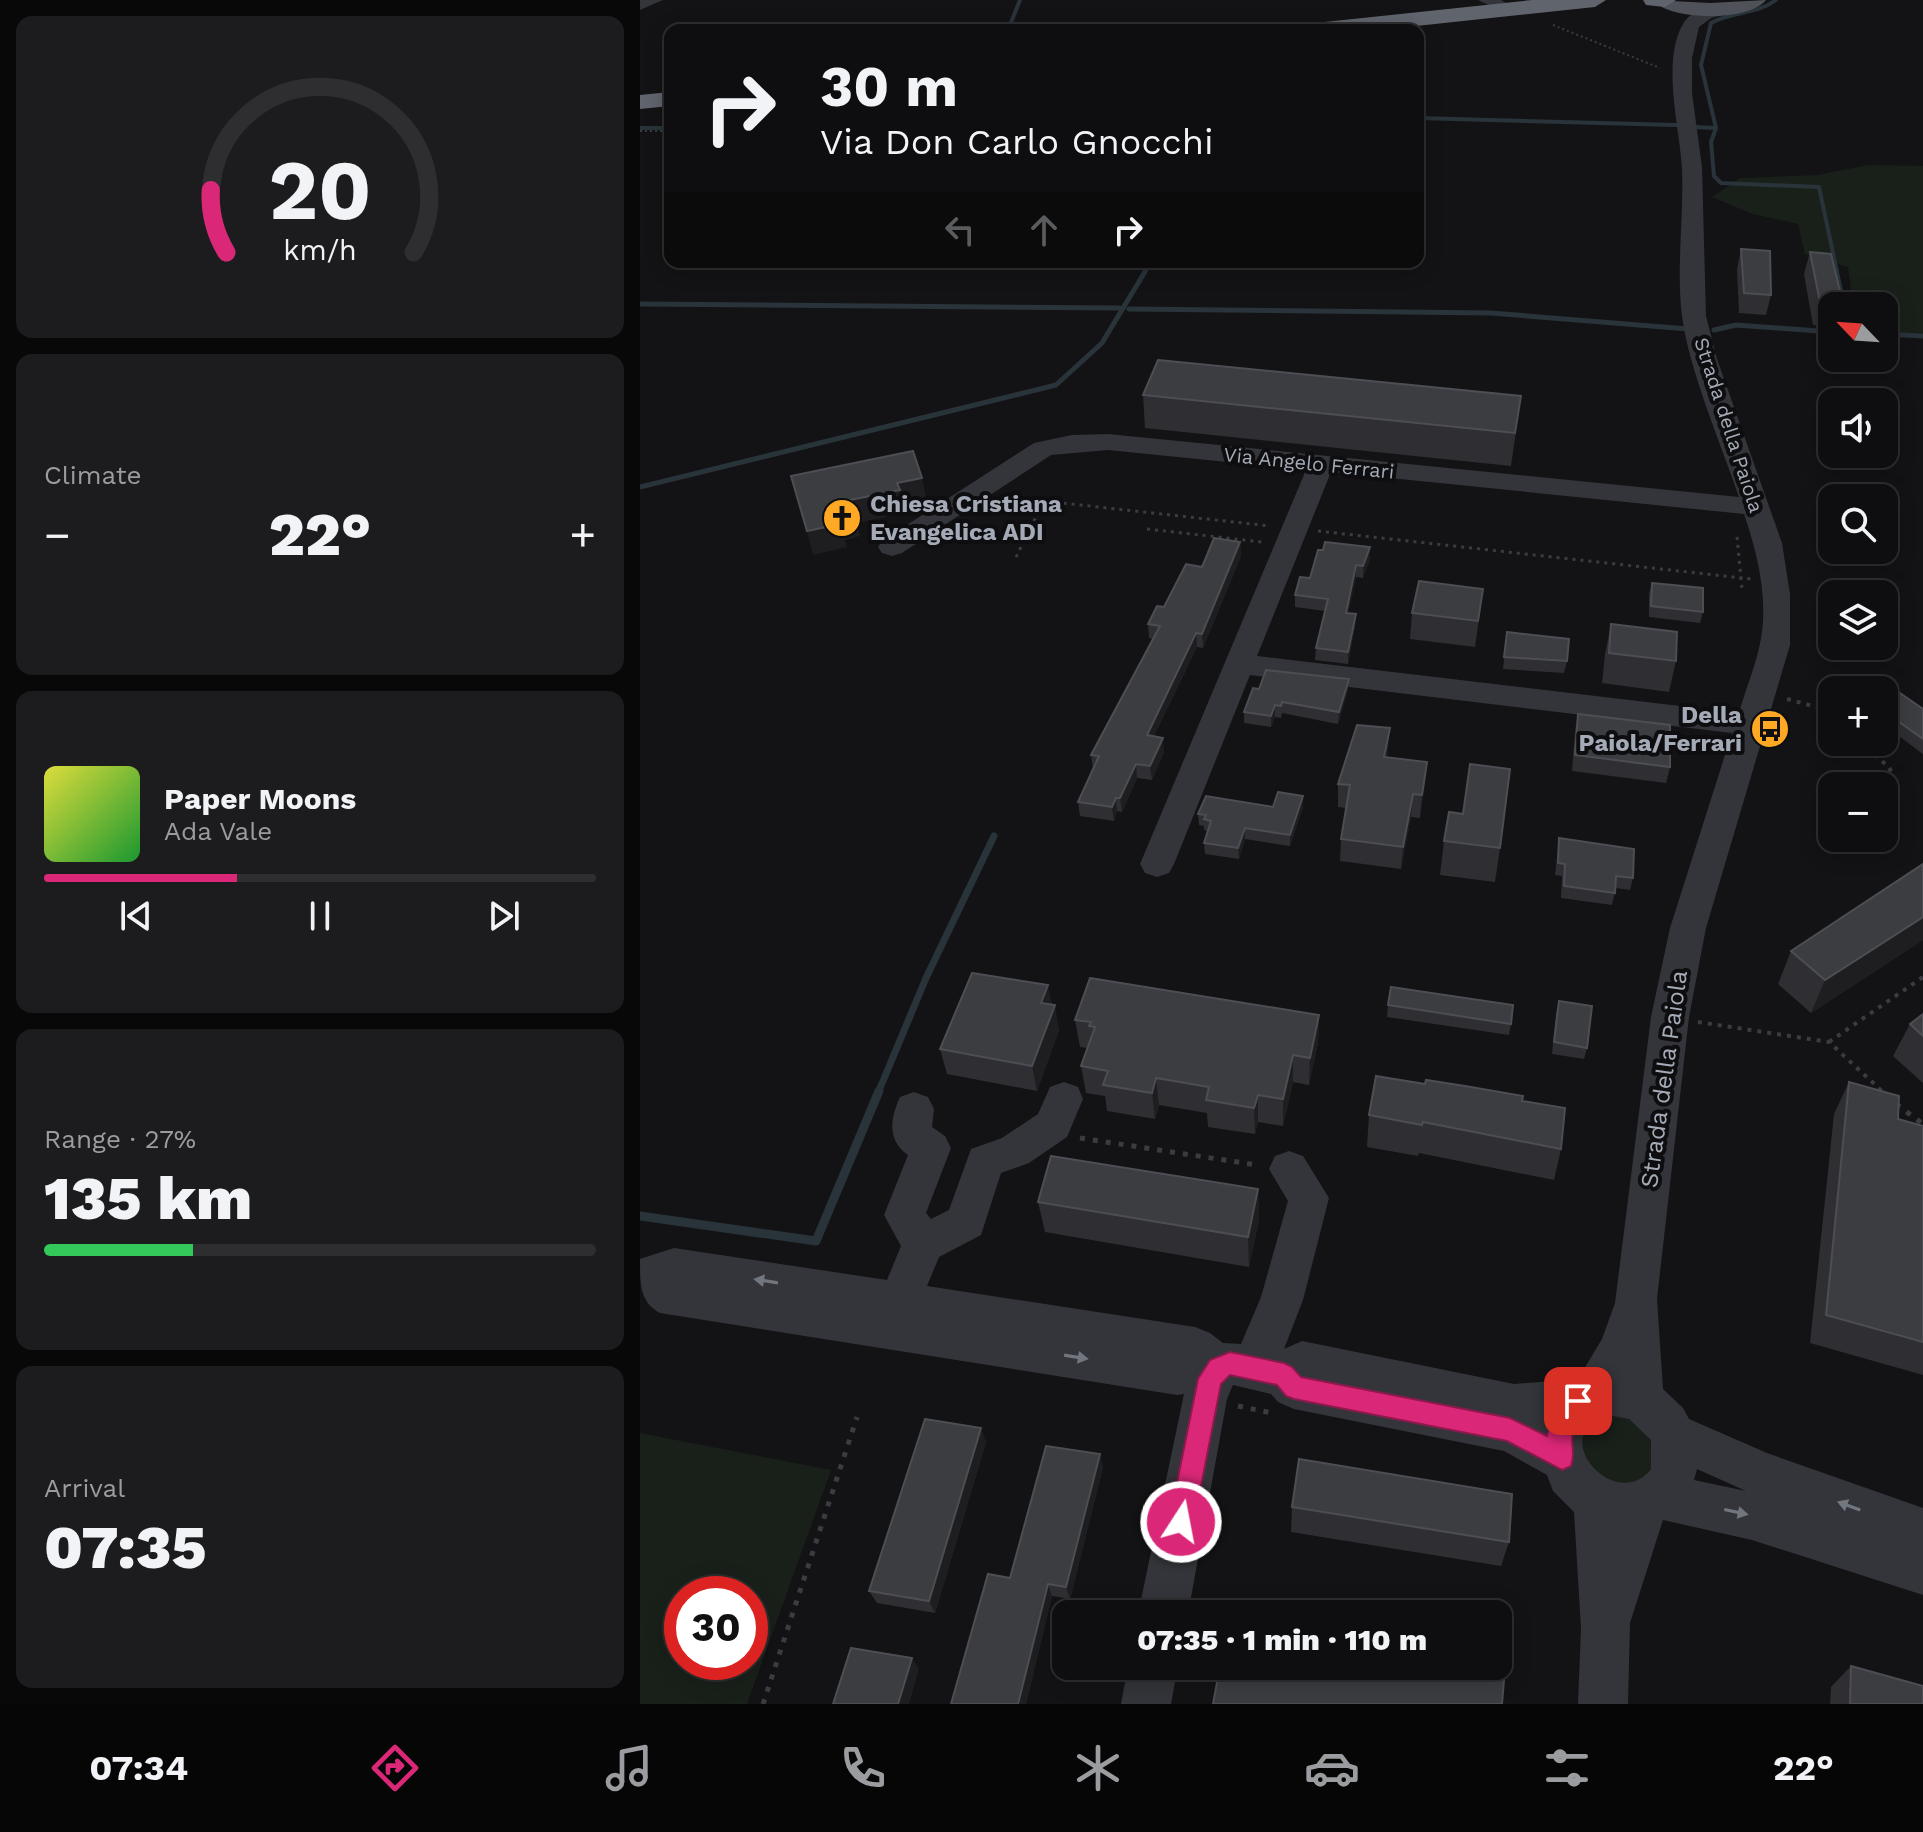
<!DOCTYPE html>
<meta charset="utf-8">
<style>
:root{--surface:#0e0e10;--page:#1c1c1e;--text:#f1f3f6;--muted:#9b9c9f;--line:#2e2e30;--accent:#db2777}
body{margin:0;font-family:"Work Sans",sans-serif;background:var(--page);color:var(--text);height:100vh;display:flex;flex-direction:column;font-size:30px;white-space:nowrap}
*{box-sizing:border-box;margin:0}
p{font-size:26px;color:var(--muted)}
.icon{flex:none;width:44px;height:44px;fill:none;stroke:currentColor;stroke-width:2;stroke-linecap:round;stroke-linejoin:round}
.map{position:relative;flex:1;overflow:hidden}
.panel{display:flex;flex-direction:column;gap:16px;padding:16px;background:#080809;width:640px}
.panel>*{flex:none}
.hud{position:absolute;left:24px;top:24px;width:760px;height:244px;border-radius:16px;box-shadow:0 4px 20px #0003,0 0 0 2px var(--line);background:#0e0e10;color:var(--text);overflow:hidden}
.needle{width:52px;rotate:295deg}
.controls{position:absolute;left:1178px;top:292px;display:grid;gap:16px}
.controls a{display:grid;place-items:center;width:80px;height:80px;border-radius:16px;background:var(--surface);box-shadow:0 4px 20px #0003,0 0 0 2px var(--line);font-size:40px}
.speed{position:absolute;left:24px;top:1576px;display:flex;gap:16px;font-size:40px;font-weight:700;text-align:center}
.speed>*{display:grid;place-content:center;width:104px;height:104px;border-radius:50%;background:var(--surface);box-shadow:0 4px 20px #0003,0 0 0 2px var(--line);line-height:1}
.speed .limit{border:12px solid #d22;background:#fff;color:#111}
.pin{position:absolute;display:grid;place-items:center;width:68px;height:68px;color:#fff;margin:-34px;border-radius:16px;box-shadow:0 4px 12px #0006}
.me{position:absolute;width:88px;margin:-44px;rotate:11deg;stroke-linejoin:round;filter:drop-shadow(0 0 6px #0008)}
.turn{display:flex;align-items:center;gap:28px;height:168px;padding:0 24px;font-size:36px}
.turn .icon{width:104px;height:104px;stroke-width:2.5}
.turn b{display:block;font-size:56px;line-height:68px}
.lanes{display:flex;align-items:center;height:76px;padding:0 24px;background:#0003;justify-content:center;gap:40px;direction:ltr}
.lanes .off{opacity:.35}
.big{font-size:60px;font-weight:800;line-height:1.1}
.panel .card{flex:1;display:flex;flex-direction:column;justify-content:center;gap:12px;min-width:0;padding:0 28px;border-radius:16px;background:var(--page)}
.panel .dial{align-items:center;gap:0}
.dial svg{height:208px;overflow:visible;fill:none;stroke:var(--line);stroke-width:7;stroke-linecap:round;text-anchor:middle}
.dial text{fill:var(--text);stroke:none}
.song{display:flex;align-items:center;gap:24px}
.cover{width:96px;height:96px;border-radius:12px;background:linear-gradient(135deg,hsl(60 70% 55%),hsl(130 70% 35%))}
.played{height:8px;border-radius:4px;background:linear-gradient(90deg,var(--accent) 35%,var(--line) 35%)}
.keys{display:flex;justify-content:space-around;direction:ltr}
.heat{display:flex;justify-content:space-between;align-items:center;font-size:44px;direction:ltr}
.charge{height:12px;border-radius:6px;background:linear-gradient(90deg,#34c759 27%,var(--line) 0)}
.trip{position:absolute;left:412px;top:1600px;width:460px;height:80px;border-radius:16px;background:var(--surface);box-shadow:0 4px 20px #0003,0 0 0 2px var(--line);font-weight:800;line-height:80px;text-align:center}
.menu{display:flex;height:128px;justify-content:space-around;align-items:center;background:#060606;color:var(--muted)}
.menu .icon{width:56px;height:56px}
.menu .selected{color:var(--accent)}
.menu b{font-size:36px;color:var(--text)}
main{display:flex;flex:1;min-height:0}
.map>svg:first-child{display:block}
</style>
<main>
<section class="panel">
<div class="card dial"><svg viewBox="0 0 100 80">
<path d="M14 69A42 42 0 1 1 86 69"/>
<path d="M14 69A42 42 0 0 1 8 45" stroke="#db2777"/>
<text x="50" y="56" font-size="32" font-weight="700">20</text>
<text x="50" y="72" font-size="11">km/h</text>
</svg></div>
<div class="card"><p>Climate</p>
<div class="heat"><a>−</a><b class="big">22°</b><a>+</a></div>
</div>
<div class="card">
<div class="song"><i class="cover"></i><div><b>Paper Moons</b><p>Ada Vale</p></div></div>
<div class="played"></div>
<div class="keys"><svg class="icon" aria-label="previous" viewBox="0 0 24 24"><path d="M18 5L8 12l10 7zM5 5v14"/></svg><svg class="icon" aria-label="pause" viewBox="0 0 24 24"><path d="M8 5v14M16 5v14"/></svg><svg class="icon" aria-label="next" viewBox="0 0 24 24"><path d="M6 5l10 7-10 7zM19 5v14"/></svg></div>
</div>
<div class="card"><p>Range · 27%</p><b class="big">135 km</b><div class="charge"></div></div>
<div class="card"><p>Arrival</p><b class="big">07:35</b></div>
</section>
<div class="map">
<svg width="1283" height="1704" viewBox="0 0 1283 1704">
<rect width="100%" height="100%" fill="#131315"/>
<!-- green -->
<g fill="#19201a" fill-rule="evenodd">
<polygon points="1229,165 1283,166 1283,333 1244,332 1244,306 1213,306 1208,267 1165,254 1158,224 1113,214 1072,197 1100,178 1177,175"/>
<path d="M977,1413C1021,1430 1033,1479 977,1487L945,1464C937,1432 944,1418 977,1413Z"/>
<path d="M0,1433L191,1470L107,1704H0ZM42,1594H110V1662H42Z"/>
</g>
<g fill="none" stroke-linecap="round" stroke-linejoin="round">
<!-- stream-far3 -->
<g stroke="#29333a" stroke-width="4">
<path d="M1136,0C1116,15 1092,11 1071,23L1061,65L1076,128L1071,142L1074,176L1081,183L1179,187L1197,272"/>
<polyline points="368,30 380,0"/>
<polyline points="778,118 1036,125"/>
<polyline points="1055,127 1076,128"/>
<polyline points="0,128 30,128"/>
<polyline points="505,272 511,262"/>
</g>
<!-- stream-far2 -->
<g stroke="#29333a" stroke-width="5">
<polyline points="1196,270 1204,306"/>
<polyline points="0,304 480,308"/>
<polyline points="489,309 851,313 1048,329"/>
<polyline points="1074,330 1096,325 1192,332"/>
<polyline points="1244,334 1283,336"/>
<polyline points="0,487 416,385 462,343 506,270"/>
</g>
<!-- stream-far1 -->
<polyline stroke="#29333a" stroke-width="7" points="238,1093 286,978 354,836"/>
<!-- stream -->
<polyline stroke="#29333a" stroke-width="9" points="0,1216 176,1241 239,1091"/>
<!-- path-far3 -->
<g stroke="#3a3c42" stroke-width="2" stroke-dasharray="2 3" stroke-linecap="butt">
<polyline points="913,25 1020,68"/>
<polyline points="0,131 30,131"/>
</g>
<!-- path-far2 -->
<g stroke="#3a3c42" stroke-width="3" stroke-dasharray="3 5" stroke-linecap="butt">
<polyline points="368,497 630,526"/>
<polyline points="507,529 622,542"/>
<polyline points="678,531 1111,579"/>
<polyline points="1097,537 1102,589"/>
<polyline points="376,557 404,501"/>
</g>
<!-- path-far1 -->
<g stroke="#3a3c42" stroke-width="4" stroke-dasharray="4 6" stroke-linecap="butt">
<polyline points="1147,699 1180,708 1192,719"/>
<polyline points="1219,742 1249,767 1258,787"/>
<polyline points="1058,1022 1189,1042 1244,1093"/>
<polyline points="1189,1042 1283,977"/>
</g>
<!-- path -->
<g stroke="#3a3c42" stroke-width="5" stroke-dasharray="5 8" stroke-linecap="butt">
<polyline points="1256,1104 1283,1124"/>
<polyline points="440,1138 617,1165"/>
<polyline points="598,1406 632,1413"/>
<polyline points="123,1704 217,1417"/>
</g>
<!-- minor -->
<g fill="#34353a" fill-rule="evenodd">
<polygon points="0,0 23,0 0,10"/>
<polygon points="838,0 861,0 876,9 867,14"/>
<path d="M1086,4L1095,9L1092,13L1071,18L1059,27L1052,58V93L1062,167L1066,316L1077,359L1142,543L1150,594V645L1066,928L1049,1017L1017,1299L1023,1389L1043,1408L1049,1419L1127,1453L1283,1508V1595L1112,1540L1023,1520L990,1623L988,1704H938L941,1628L934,1512L913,1491L907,1475L864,1451L654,1409L638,1402L631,1394L593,1385L587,1399L548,1614H498L544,1394L537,1395L20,1313C0,1302 0,1285 0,1259L34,1248L247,1280L261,1246L244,1215L268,1155C247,1140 250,1119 260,1097L274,1092L288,1097L294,1109L292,1127L305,1136L311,1148L286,1213L291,1219L309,1210L331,1149L362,1138L398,1114L410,1087L424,1082L438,1087L443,1099L427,1137L389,1163L361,1173L341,1235L299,1257L287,1286L555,1327L570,1333L583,1343L601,1344L621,1297L648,1201L629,1169L635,1156L649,1151L663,1156L689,1198L663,1300L644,1349L662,1341L874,1384L938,1379L962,1339L975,1303L1011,1017L1030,928L1092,733L610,675L534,864L529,873L517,877L505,873L500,864L666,470L468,450L411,455L262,553L252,556L242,553L238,547L242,541L394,443L432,435L468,434L1099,497C1081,444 1049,370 1042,316C1036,268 1044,217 1042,169C1040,128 1021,62 1043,24C1052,9 1071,7 1086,4ZM691,472L1104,514C1118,555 1130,604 1119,648C1114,670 1105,691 1099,713L617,656ZM963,1414L989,1419L1011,1440V1469C981,1508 924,1455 948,1426C952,1421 959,1418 963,1414ZM1057,1469L1106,1491L1054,1480Z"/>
<polygon points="488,1666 538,1666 531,1704 481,1704"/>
</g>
<!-- major -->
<path fill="#50525a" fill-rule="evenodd" d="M1013,0L1070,3L1126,0C1109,22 1029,21 1013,0Z"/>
<!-- highway -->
<g fill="#60646c" fill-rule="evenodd">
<polygon points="892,0 966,0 955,7 739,30 664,30 667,25 675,23"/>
<polygon points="1003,0 1036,0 1025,7 1006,5"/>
<polygon points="30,92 30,106 0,109 0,95"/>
</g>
</g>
<!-- wall -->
<g fill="#2f2f33">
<polygon points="1101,249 1131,295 1126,315 1099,313 1097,269"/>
<polygon points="1170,252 1203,304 1202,306 1192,306 1192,326 1173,325 1164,274"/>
<polygon points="503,395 881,396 871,466 505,428"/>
<polygon points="600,542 601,556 563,648 557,647 514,736 524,752 512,780 497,778 482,812 477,811 474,821 440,816 438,802 453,769 451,755 513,639 509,638 508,624 562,567"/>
<polygon points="730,559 723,578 716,577 708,613 715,626 708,664 675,660 676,648 685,611 655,607 655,595 670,578"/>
<polygon points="1012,583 1063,612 1060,623 1009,617 1009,594"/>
<polygon points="843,589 835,647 770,639 772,613"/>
<polygon points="971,624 1036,661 1029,692 962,683 965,654"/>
<polygon points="867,632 927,661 924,673 863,669"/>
<polygon points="709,679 708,690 698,724 642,713 641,718 635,717 631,727 604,723 604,712 619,689"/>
<polygon points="1244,698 1283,709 1283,754 1244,725"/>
<polygon points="938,714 1030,767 1026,783 932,771 935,731"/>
<polygon points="748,751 747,757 787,762 780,818 771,817 761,869 700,861 701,839 706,808 698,807 698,784"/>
<polygon points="663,796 663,807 650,846 605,839 599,859 565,854 564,843 568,831 564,830 564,826 559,825 558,814 633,807"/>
<polygon points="823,814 860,848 855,882 800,875 804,841"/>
<polygon points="919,838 993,878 990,890 976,888 972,905 921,898 922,876 915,875"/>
<polygon points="1283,940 1171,1013 1138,984 1151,951"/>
<polygon points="919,1001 947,1048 944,1059 912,1054 916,1013"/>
<polygon points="412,1004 419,1030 397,1091 307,1074 300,1049"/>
<polygon points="748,1005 871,1024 869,1035 747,1017"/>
<polygon points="1283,1014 1283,1083 1253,1056 1270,1024"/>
<polygon points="679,1015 678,1043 669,1085 653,1082 643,1126 618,1122 615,1134 568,1127 567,1113 519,1105 515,1119 467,1111 465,1096 446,1093 441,1066 447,1048 440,1047 435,1020"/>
<polygon points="1209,1082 1258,1119 1283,1126 1283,1375 1170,1343 1194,1114"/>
<polygon points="882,1101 921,1149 914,1180 779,1153 778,1156 727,1147 729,1115"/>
<polygon points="618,1189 619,1220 609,1267 405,1232 398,1202"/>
<polygon points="346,1442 295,1613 237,1603 229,1591"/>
<polygon points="463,1467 430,1599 412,1596 386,1704 370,1578"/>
<polygon points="652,1507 869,1542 861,1566 651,1532"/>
<polygon points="1211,1666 1283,1704 1190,1704 1191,1687"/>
</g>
<!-- shaded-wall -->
<g fill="#1e1e21">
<polygon points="282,478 287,501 263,506 265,513 217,523 220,536 205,540 207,547 173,555 167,531 210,500 257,483"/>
<polygon points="600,542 601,556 563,648 562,634"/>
<polygon points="730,547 730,559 723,578 723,566"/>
<polygon points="716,565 716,577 706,625 706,613"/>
<polygon points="716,614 715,626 708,664 708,652"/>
<polygon points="556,633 557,647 508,749 507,735"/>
<polygon points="709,679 708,690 698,724 699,712"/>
<polygon points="635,705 635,717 631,727 631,716"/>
<polygon points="750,728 748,751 743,780 744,757"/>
<polygon points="523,738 524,752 512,780 510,766"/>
<polygon points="787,762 785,785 780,818 782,795"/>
<polygon points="496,764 497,778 482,812 480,798"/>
<polygon points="773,794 771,817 761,869 763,847"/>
<polygon points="663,796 663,807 650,846 650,835"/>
<polygon points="476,798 477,811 474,821 472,807"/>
<polygon points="605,828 605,839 599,859 598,848"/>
<polygon points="1283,917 1283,940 1171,1013 1185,980"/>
<polygon points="408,985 413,1010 415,1005 419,1030 397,1091 392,1066 401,1003"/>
<polygon points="679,1015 678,1043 669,1085 670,1058"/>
<polygon points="653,1055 653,1082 643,1126 643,1099"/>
<polygon points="516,1078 519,1105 515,1119 512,1093"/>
<polygon points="618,1095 618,1122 615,1134 614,1108"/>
<polygon points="618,1189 619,1220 609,1267 608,1237"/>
<polygon points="341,1428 346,1442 295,1613 289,1601"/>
<polygon points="460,1454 463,1467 430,1599 426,1587"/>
<polygon points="408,1584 412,1596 386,1704 378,1704"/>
<polygon points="272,1658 279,1669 269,1704 258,1704"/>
</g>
<!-- building -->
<g fill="#3b3d41" stroke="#4c4e54" stroke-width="2">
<polygon points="1101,249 1130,251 1131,295 1104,293"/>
<polygon points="1170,252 1191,254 1203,304 1180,302"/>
<polygon points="518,360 881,396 875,433 503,395"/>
<polygon points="273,451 282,478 257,483 260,490 210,500 214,513 199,516 201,524 167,531 151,476"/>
<polygon points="574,538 600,542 562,634 556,633 507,735 523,738 510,766 496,764 480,798 476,798 472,807 438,802 459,756 451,755 520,626 508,624 517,606 524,607 546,564 562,567"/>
<polygon points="685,542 730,547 723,566 716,565 706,613 716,614 708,652 676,648 688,599 655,595 660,577 670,578 678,550 683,550"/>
<polygon points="779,581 843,589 838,621 772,613"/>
<polygon points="1012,583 1063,588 1063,612 1011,606"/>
<polygon points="971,624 1037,632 1036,661 969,653"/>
<polygon points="867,632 929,639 927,661 864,657"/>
<polygon points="626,670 709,679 699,712 642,702 641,706 635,705 631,716 604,712 613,688 619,689"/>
<polygon points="1257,691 1283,709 1283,739 1244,711 1244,698"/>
<polygon points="938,714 1030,725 1030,767 935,755"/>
<polygon points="717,725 750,728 744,757 787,762 782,795 773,794 763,847 701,839 710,785 698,784"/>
<polygon points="830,764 870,769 860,848 804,841 809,812 823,814"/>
<polygon points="638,792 663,796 650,835 605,828 598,848 564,843 571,821 564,819 566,815 558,814 566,796 633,807"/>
<polygon points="919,838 994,849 993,878 976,876 975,893 924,886 925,864 918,863"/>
<polygon points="1283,864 1283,917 1185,980 1151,951"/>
<polygon points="332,973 408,985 401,1003 415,1005 392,1066 300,1049"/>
<polygon points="450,978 679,1015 670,1058 653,1055 643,1099 618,1095 614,1108 566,1100 569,1087 516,1078 512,1093 463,1085 468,1071 441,1066 455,1027 449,1026 451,1022 435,1020"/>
<polygon points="751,987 873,1005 871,1024 748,1005"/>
<polygon points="919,1001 952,1006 947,1048 914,1042"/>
<polygon points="1283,1014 1283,1036 1270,1024"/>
<polygon points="736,1076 785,1084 786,1080 825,1086 883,1096 882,1101 925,1108 921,1149 783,1122 782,1125 729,1115"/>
<polygon points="1209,1082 1259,1096 1258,1119 1283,1126 1283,1342 1186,1315"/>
<polygon points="411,1156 618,1189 608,1237 398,1202"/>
<polygon points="285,1419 341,1428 289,1601 229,1591"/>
<polygon points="406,1446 460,1454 426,1587 408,1584 378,1704 311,1704 348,1574 370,1578"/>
<polygon points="659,1459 872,1494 869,1542 652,1507"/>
<polygon points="211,1648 272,1658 258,1704 193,1704"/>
<polygon points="858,1653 866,1655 862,1704 573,1704 580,1666 858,1666"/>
<polygon points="1211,1666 1283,1686 1283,1704 1210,1704"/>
</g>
<!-- one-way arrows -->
<defs><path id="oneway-solid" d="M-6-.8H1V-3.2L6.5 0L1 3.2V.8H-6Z" transform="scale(2)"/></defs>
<g fill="#72767f">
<use href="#oneway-solid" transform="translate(126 1281) rotate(-171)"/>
<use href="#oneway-solid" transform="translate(436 1357) rotate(9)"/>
<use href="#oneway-solid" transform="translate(1209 1506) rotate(-160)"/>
<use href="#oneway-solid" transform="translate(1096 1512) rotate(12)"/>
</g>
<!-- route -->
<path fill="#db2777" stroke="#8e194d" stroke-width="2" d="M590,1352L644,1363L652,1367L661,1377L870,1418L907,1436C912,1417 919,1397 938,1389L947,1393L950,1401C946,1412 935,1420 933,1432C930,1444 936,1454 931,1466L922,1470L867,1441L654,1399L646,1396L637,1385L590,1375L581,1384L554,1522L550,1531L541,1535L532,1531L529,1522L558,1379L570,1360Z"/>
<!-- icons -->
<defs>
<g id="church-disc" transform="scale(2)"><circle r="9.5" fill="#fea823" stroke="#0e0e10"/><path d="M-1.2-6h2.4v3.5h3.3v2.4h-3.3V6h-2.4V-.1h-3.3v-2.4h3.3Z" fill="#111"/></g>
<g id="bus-disc" transform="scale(2)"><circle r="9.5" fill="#fea823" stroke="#0e0e10"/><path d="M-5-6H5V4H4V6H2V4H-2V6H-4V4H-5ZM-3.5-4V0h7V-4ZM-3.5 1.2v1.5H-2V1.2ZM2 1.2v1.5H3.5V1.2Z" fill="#111"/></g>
</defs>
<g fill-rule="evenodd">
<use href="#church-disc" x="202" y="518"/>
<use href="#bus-disc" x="1130" y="729"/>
</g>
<g text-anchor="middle" stroke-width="8" stroke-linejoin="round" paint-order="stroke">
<!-- far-street labels -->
<g font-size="20" fill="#a4abb7" stroke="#0e0e10">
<text transform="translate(1089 425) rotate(72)" y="7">Strada della Paiola</text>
<text transform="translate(669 463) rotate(6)" y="7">Via Angelo Ferrari</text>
</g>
<!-- poi labels -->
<g font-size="24" font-weight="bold" fill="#a4abb7" stroke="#0e0e10" text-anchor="start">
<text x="230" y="512">Chiesa Cristiana<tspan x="230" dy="28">Evangelica ADI</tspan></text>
<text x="1102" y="723" text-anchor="end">Della<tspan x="1102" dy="28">Paiola/Ferrari</tspan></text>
</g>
<!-- street labels -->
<g font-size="24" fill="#a4abb7" stroke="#0e0e10">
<text transform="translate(1024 1079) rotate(-82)" y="8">Strada della Paiola</text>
</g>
</g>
</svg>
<div class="controls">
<a><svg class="needle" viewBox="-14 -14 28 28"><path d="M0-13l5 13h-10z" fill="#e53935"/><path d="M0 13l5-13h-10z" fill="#9b9c9f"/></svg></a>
<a><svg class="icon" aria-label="sound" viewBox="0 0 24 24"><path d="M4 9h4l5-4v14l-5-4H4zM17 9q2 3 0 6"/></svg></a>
<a><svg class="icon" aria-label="search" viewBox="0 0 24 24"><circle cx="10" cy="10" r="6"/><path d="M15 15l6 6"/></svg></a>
<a><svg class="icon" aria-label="layers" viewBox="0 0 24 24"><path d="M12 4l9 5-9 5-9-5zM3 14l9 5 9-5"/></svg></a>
<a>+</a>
<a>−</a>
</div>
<div class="speed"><div class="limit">30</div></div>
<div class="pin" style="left:938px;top:1401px;background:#d93025"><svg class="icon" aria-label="arrive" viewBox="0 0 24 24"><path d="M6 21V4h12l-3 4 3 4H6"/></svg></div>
<svg class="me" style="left:541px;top:1522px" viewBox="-20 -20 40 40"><circle r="17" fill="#db2777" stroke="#fff" stroke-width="3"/><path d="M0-11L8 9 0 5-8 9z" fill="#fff"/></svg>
<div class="trip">07:35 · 1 min · 110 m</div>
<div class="hud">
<div class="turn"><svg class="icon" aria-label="right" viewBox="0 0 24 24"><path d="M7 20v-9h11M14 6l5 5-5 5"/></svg><div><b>30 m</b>Via Don Carlo Gnocchi</div></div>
<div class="lanes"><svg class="icon off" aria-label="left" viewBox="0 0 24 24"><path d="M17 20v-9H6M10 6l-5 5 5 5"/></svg><svg class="icon off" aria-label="ahead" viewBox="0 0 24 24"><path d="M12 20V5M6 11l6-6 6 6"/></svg><svg class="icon" aria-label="right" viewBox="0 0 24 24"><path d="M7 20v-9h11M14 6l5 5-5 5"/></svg></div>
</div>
</div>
</main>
<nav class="menu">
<b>07:34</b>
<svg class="icon selected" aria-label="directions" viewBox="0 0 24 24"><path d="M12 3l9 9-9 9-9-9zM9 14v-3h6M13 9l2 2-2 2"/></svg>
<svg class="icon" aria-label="music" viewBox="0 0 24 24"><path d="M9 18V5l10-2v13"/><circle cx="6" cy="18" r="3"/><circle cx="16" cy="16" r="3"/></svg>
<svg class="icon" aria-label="phone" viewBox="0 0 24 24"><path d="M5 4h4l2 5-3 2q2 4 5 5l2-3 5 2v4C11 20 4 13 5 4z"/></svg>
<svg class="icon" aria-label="climate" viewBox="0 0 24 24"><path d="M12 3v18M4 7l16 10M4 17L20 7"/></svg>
<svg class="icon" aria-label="car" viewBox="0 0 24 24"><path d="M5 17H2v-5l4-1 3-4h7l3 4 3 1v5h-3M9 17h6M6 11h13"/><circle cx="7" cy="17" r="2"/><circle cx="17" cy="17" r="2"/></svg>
<svg class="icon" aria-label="filters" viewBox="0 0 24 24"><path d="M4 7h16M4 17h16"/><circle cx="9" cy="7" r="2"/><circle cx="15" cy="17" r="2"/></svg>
<b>22°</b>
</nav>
